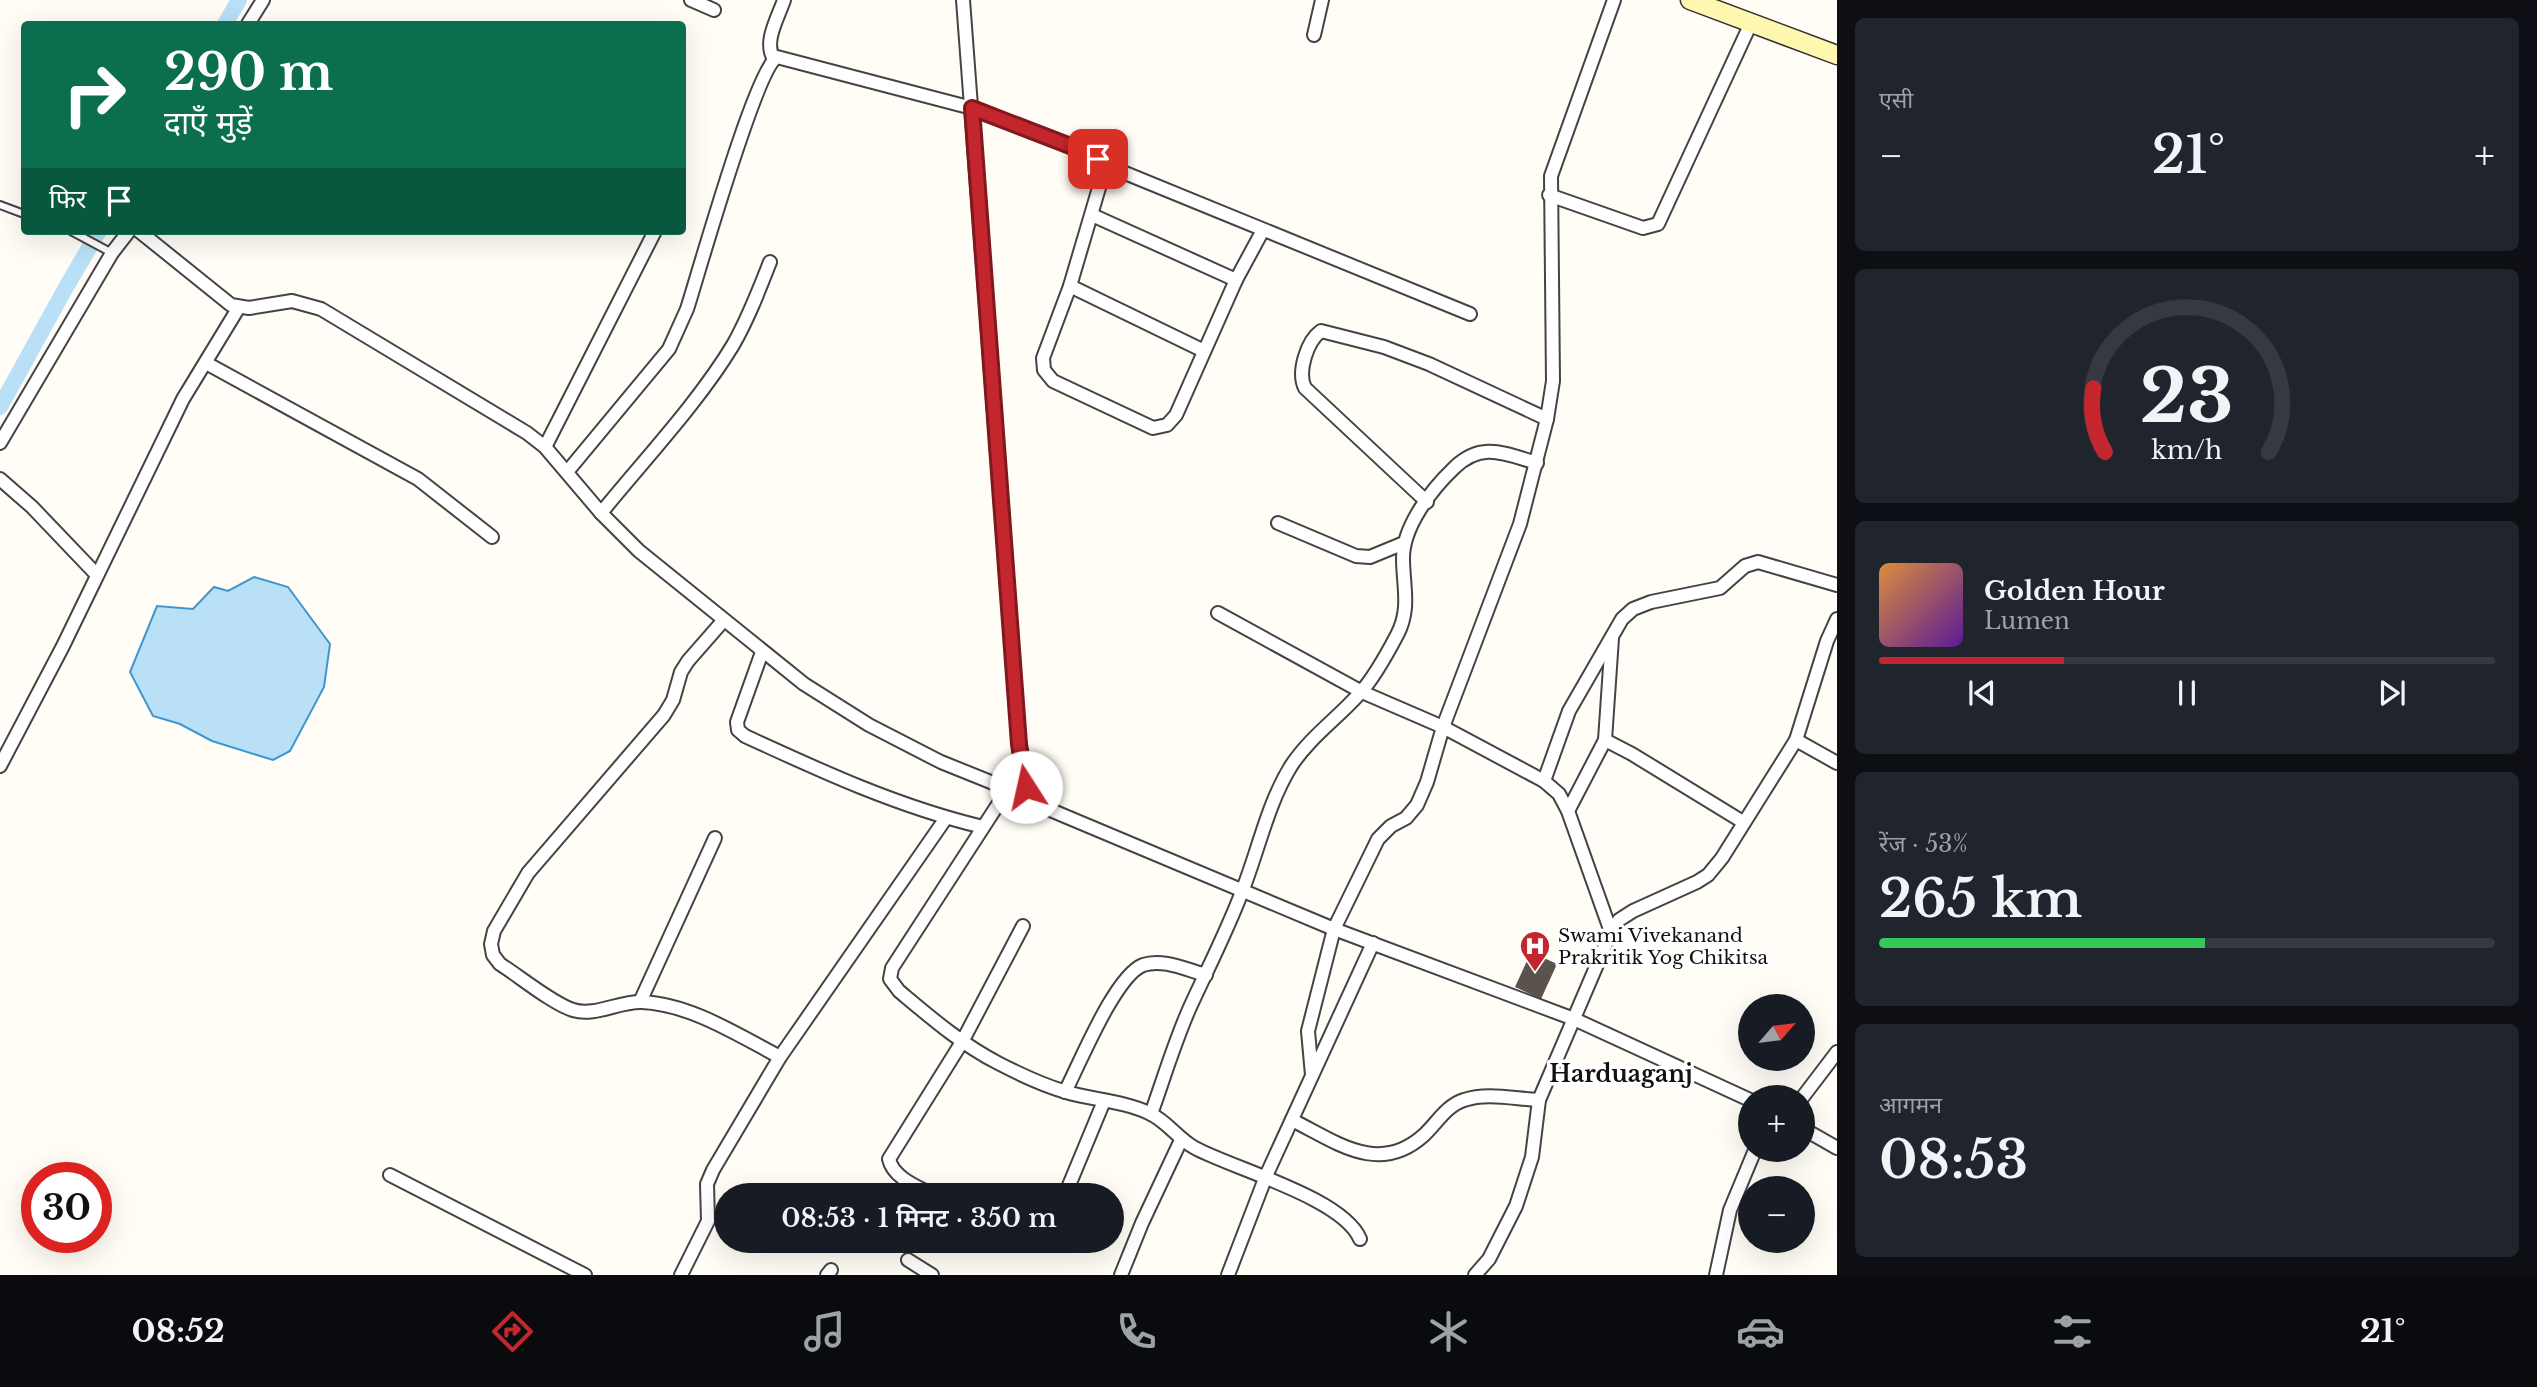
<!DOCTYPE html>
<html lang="hi">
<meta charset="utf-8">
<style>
:root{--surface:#171b24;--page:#20242c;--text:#f1f3f6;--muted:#9ea1a6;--line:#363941;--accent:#c4262e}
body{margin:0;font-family:"Libre Baskerville","Noto Sans Devanagari",serif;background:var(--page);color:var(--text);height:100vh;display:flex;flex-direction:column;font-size:26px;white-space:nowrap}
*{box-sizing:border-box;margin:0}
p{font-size:23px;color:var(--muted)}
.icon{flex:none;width:38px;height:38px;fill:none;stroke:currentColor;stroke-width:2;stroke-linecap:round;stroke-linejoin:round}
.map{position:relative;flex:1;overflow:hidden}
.sheet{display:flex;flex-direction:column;gap:18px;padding:18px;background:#0d0f14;width:700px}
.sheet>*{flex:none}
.guide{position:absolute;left:21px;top:21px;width:665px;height:214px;border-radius:7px;box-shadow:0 7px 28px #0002;background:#0b6e4f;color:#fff;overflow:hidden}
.needle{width:46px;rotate:62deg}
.buttons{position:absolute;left:1738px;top:994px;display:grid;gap:14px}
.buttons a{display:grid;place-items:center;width:77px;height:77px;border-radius:50%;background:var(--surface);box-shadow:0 7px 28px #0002;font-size:35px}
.speed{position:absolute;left:21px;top:1162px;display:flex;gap:14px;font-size:35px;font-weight:700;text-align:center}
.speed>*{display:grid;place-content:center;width:91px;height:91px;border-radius:50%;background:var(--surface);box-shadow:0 7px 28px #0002;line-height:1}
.speed .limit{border:10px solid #d22;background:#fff;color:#111}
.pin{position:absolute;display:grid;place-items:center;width:60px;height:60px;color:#fff;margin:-30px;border-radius:14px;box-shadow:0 4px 10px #0006}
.me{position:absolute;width:77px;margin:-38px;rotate:350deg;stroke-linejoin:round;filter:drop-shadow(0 0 5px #0008)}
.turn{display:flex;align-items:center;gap:24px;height:147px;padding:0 28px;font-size:32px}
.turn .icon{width:91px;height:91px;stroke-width:2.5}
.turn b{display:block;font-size:49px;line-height:60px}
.then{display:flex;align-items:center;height:66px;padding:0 28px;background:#0003;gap:14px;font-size:26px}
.big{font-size:52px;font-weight:600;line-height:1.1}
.sheet .widget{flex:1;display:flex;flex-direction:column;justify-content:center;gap:10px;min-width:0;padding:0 24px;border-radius:10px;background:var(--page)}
.sheet .dial{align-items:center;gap:0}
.dial svg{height:182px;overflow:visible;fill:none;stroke:var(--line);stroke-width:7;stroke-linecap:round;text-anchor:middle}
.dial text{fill:var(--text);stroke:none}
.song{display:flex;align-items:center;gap:21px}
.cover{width:84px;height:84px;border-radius:10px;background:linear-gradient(135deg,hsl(30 70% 55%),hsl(270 70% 35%))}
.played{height:7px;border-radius:4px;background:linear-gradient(90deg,var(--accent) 30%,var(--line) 30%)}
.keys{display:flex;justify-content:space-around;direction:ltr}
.heat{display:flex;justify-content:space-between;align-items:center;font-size:38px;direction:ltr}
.charge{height:10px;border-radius:5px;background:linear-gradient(90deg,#34c759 53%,var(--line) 0)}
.trip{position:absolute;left:714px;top:1183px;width:410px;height:70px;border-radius:35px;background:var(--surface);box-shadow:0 7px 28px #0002;font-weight:600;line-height:70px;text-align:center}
.menu{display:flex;height:112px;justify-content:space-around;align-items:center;background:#090b0e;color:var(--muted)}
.menu .icon{width:49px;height:49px}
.menu .active{color:var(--accent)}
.menu b{font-size:32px;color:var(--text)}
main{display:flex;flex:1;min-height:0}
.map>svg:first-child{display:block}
</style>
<main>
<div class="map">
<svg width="1837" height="1275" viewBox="0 0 1837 1275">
<rect width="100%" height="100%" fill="#fffdf5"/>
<!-- water -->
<polygon fill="#b9e0f7" stroke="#3f96cf" stroke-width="2" points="254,577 288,587 330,644 324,687 290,751 273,760 212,741 180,724 153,716 130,672 157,606 193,609 214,587 228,591"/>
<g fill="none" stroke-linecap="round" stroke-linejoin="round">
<!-- canal -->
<g stroke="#b9e0f7" stroke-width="16">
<polyline points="225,24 239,0"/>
<polyline points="0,407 65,289 99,231"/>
</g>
</g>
<!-- building -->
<polygon fill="#5a524d" points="1531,952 1557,964 1541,999 1515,987"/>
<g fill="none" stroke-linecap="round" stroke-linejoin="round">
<!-- lane casing -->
<g stroke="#444" stroke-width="10">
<g id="lane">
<polyline points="0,205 24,214"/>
<polyline points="71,231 112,253"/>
</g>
</g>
<!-- street casing -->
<g stroke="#444" stroke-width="16">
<g id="street">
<polyline points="691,0 714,10"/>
<polyline points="963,0 1019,745 1029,801 1334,929 1574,1019 1750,1100"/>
<polyline points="248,24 263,0"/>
<polyline points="1314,35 1322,0"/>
<path d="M774,59C763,42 778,18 784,0"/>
<polyline points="1103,164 1470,314"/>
<polyline points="1549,195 1643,228 1658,224 1751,23"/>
<polyline points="1092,215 1236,280"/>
<polyline points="139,231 231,305 249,308 292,301 321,309 527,433 545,447 601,513 639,551 804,684 869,725 941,762 1008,789 1029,801"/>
<polyline points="1070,286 1204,351"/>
<polyline points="206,363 418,479 492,537"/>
<polyline points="0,443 112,253 129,231"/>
<polyline points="545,447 655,231"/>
<path d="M567,472L669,349L687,309C699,272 755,71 777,57L972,108L1091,154C1103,162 1104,167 1101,181L1070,286L1043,358L1044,370L1053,381L1153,428L1167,425L1176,415L1236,280L1263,230"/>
<polyline points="0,479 32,507 97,575"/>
<path d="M1427,502L1305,388C1297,372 1307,341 1321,331L1384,347L1429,364L1547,419"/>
<path d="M601,513C644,460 698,403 733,345C748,319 759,290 770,262"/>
<polyline points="1278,523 1356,556 1370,557 1404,543"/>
<polyline points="1218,613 1362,692 1443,727 1544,781 1559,794 1568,811 1611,932"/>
<path d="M723,621L688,661L681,672L673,700L664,715L528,873L494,931L491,944L493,955L500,964C519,976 553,1004 573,1010C595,1017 619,1001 642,1002C690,1004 738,1035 780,1057"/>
<path d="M762,652L737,722L738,730L745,736C823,772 899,807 983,827"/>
<polyline points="1605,740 1632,754 1743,822"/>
<polyline points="1796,740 1837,763"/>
<polyline points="0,766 63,646 183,399 239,307"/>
<polyline points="1544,781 1569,711 1622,619 1633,609 1651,602 1720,588 1745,566 1758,562 1837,585"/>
<path d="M1008,789L892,968L890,979L899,991C930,1017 961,1044 998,1063C1019,1074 1043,1085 1066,1092C1094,1100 1123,1101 1149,1113C1167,1121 1178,1139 1195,1148C1234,1169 1343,1198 1360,1239"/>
<polyline points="1568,811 1605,740 1612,638"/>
<polyline points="640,1002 715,838"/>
<polyline points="1312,1075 1308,1031 1334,929 1378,839 1391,826 1406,818 1417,805 1427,782 1443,727 1520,524 1547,419 1553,381 1551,176 1614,0"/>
<path d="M1065,1092C1080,1063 1115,976 1143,965C1163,958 1187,970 1206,975"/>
<polyline points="1802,1098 1837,1052"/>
<path d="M1151,1114C1164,1078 1175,1040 1191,1005C1209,966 1228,929 1243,889C1259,848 1268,803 1291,766C1310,737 1338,718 1360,693C1374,678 1387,654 1397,635C1411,609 1403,586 1403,558C1403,526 1432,489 1454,468C1482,441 1505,454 1537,463"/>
<path d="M1292,1120C1336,1142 1379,1176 1424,1135C1436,1124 1447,1105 1464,1100C1487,1092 1515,1099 1539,1100"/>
<polyline points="1802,1128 1837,1148"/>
<polyline points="390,1175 585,1275"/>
<path d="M933,1195C918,1187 893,1178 889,1159L962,1042L1023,926"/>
<polyline points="1065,1195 1104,1101"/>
<polyline points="908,1260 932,1275"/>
<polyline points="681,1275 708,1221 707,1184 713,1170 780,1057 946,818"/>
<polyline points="827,1275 831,1270"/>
<polyline points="1121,1275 1142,1223 1181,1140"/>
<polyline points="1228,1275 1266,1176 1373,943"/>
<polyline points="1475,1275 1489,1259 1516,1206 1532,1157 1539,1100 1611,932 1619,920 1633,911 1697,882 1708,875 1722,858 1796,740 1827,641 1837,619"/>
<polyline points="1716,1275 1730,1210 1755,1150"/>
</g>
</g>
<!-- secondary casing -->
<g stroke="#333" stroke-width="21">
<polyline id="secondary" points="1690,0 1837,55"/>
</g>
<!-- lane -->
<use href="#lane" stroke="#fff" stroke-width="6"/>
<!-- street -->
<use href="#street" stroke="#fff" stroke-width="12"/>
<!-- secondary -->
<use href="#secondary" stroke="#fff6b0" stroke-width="18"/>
</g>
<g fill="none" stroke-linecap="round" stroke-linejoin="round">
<!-- route casing -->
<g stroke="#7f191e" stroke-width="18">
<polyline id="route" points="1026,787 1019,744 972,108 1091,154 1098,159"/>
</g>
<!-- route -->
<use href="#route" stroke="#c4262e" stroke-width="12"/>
</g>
<!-- icons -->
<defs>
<g id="hospital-pin" transform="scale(1.575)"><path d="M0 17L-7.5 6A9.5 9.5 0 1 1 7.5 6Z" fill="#c4262e" stroke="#fff"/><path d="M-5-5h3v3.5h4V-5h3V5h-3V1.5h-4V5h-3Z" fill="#fff"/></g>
</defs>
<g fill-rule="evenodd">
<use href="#hospital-pin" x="1535" y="946"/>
</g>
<g text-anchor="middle" stroke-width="7" stroke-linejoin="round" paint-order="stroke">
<!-- poi labels -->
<g font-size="19" fill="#111" stroke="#fff" text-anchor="start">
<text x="1558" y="942">Swami Vivekanand<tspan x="1558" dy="22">Prakritik Yog Chikitsa</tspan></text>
</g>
<!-- quarter labels -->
<g font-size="23" font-weight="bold" fill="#111" stroke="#fff">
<text x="1621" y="1082">Harduaganj</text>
</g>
</g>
</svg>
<div class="buttons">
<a><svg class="needle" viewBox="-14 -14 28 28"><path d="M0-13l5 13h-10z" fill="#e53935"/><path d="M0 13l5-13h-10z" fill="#9ea1a6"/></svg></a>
<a>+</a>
<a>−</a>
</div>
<div class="speed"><div class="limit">30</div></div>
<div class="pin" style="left:1098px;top:159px;background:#d93025"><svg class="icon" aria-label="arrive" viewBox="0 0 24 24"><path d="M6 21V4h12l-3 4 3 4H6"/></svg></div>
<svg class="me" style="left:1026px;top:787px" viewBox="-20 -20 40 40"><circle r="19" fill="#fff"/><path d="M0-13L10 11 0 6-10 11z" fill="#c4262e"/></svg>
<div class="trip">08:53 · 1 मिनट · 350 m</div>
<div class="guide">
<div class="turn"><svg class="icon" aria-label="right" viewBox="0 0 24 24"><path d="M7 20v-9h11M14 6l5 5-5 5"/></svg><div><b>290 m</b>दाएँ मुड़ें</div></div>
<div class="then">फिर<svg class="icon" aria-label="arrive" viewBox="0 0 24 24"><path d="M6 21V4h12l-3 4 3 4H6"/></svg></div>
</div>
</div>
<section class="sheet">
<div class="widget"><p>एसी</p>
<div class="heat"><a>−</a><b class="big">21°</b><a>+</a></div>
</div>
<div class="widget dial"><svg viewBox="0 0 100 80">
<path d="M14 69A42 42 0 1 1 86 69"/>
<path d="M14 69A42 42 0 0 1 9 41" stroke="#c4262e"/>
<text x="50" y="56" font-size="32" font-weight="700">23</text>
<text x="50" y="72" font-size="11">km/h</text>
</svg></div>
<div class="widget">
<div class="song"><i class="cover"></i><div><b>Golden Hour</b><p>Lumen</p></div></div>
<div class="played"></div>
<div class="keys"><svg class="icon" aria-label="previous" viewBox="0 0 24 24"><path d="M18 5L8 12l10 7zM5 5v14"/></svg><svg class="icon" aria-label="pause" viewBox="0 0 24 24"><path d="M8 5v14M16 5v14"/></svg><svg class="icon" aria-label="next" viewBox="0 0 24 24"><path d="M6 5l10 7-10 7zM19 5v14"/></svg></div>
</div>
<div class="widget"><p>रेंज · 53%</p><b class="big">265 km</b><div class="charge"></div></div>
<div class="widget"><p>आगमन</p><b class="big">08:53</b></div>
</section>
</main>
<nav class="menu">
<b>08:52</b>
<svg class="icon active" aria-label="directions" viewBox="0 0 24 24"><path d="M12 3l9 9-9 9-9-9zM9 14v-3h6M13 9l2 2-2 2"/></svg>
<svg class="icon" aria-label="music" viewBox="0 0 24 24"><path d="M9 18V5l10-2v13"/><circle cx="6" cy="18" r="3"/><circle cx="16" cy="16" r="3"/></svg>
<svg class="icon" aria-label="phone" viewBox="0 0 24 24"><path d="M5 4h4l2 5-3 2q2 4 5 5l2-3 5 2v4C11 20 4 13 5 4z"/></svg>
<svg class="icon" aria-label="climate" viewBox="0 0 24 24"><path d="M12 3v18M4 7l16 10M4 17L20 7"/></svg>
<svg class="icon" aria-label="car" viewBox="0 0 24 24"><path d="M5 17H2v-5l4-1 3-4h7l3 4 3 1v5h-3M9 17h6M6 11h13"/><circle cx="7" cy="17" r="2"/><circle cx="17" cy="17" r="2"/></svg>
<svg class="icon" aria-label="filters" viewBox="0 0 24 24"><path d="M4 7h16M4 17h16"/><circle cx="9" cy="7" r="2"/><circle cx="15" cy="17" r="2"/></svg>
<b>21°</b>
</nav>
